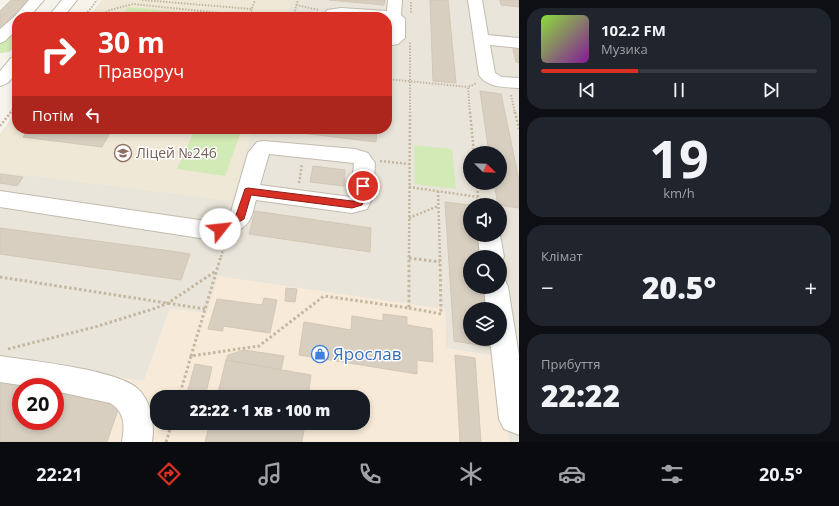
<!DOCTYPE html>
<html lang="uk">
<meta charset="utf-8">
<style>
:root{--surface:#171b24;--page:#20242c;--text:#f1f3f6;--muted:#9ea1a6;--line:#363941;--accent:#d93025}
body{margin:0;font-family:"Open Sans",sans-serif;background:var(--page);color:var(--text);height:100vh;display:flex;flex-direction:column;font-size:15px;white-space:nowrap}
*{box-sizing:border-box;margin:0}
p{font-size:13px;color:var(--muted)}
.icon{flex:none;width:22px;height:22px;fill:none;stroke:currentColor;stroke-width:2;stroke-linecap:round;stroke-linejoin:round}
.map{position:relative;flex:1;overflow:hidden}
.panel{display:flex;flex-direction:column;gap:8px;padding:8px;background:#0d0f14;width:320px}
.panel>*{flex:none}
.top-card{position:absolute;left:12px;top:12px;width:380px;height:122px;border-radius:16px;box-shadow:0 2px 6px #0003;background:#d93025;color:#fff;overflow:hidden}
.needle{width:26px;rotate:113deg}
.fabs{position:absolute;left:463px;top:146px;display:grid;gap:8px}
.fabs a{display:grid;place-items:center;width:44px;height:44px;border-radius:50%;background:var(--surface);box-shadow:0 2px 6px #0003;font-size:20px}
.speed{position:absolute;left:12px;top:378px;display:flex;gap:8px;font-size:20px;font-weight:700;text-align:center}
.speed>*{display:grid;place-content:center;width:52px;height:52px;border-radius:50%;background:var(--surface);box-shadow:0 2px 6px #0003;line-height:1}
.speed .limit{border:6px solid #d22;background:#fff;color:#111}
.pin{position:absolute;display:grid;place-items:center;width:34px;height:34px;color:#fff;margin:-17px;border:2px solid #fff;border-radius:50%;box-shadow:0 1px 4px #0007}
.me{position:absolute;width:44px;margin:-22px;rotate:61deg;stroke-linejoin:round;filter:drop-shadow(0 0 3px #0008)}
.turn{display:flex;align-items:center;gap:14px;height:84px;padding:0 20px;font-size:18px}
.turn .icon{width:52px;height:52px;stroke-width:2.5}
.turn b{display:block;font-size:28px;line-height:34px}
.then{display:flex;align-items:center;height:38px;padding:0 20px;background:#0003;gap:8px;font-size:15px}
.big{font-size:30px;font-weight:800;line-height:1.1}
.panel .card{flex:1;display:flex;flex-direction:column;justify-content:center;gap:6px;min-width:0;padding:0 14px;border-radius:16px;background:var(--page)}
.panel .dial{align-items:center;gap:0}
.dial b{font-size:52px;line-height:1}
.song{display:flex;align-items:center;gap:12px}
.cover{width:48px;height:48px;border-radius:6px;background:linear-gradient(135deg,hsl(90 70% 55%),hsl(290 70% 35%))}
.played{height:4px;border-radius:2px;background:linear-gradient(90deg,var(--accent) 35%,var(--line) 35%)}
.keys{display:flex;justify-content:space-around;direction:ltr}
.heat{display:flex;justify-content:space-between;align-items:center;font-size:22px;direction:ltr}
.trip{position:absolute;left:150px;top:390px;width:220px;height:40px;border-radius:16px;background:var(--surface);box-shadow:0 2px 6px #0003;font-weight:800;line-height:40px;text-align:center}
.menu{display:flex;height:64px;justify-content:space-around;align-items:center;background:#090b0e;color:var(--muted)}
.menu .icon{width:28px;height:28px}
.menu .on{color:var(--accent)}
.menu b{font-size:18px;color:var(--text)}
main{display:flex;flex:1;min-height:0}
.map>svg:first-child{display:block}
</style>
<main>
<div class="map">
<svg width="519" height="442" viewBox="0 0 519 442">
<rect width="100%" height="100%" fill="#f6f3ec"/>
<!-- residential -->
<path fill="#eae5da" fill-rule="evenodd" d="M102,0H519V442H509L499,357L446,348L445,309L207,313L170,309L144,381L0,360V134L17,111V129H387V17H89ZM470,153H500V183H470ZM470,205H500V235H470ZM470,257H500V287H470ZM470,309H500V339H470Z"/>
<!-- commercial -->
<path fill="#f7ead8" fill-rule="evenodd" d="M218,276L445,309L446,348L499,357L509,442H0V360L144,381L170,309L207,313ZM21,387H55V421H21ZM157,397H363V423H157Z"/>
<!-- education -->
<g fill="#efe8d6">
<polygon points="102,0 292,0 287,17 89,17"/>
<polygon points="17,111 17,129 253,129 232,201 0,172 0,134"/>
</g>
<!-- green -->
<g fill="#d2eab5">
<polygon points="128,7 233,17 121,17"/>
<polygon points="17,27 17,45 9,52 0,53 0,41"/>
<polygon points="195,129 242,129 225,176 177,169"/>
<polygon points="414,145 452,149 456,189 415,184"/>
</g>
<!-- building -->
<g fill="#d8cfc1" stroke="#d3c7b4">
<polygon points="11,0 30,0 0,30 0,11"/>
<polygon points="329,0 385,0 384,5"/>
<polygon points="430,0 448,0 456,83 433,81"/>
<polygon points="500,0 519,0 519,7 501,5"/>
<polygon points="513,49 519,49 519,63 516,62"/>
<polygon points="480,91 501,94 519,180 519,208 498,205 494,183 500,183 500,153 489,153"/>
<polygon points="29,129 112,129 102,147 23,137"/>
<polygon points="277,129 377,129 376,142 277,130"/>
<polygon points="313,166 345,170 344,186 310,182"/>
<polygon points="0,175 0,174 23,177 17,186 0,183"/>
<polygon points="445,202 470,205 470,235 478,235 480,257 470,257 470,287 484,287 486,309 470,309 470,339 489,339 490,347 454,341"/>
<polygon points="255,211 371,228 370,252 249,234"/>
<polygon points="0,228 164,250 190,254 181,280 0,254"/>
<polygon points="286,288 297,289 295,302 285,301"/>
<polygon points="264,298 277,300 270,333 223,326 223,331 208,329 217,299 262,305"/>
<polygon points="383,314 407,317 407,325 432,329 433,362 417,360 417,374 299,355 304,322 351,330 352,316 383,321"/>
<polygon points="244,350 284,356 281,370 226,360 228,355"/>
<polygon points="455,355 475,358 481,442 460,442"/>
<polygon points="226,360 311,375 308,397 217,397"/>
<polygon points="195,364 212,367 205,397 186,397"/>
<polygon points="0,382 29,387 21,387 21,421 55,421 55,392 120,404 107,442 0,442"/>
<polygon points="210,423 305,423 302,442 205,442"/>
</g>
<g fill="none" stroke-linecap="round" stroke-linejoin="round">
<!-- minor casing -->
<g stroke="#c2bbae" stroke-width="2">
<g id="minor">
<polygon points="29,0 44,0 29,17 17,17 17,29 5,41 0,43 0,29 14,17"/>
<polygon points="62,0 77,0 63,17 48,17"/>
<polygon points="388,0 402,0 401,15 405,19 405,38 398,44 387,46 387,36 389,36 391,20 387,20 387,17 322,17 327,10 341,8 387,11"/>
<path d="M468,0H482L488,35L519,38V48L490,45L495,73L502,77L519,78V88C505,87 487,88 479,75Z"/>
<path d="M17,56C17,70 15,82 0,86V71L11,58Z"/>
<path d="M264,141L355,149L368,153L375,163L373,197L367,209L352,213L256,200C254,206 253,215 249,221C241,233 219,238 206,239L0,207V191L206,221H216L231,212L248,153L257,142ZM269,154L354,163L351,197L260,185Z"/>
<polygon points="478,235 500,235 504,257 500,264 500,257 480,257"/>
<polygon points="500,278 505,280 508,287 519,356 519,435 504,429 499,419 490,339 500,339 500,309 486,309 484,287 500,287"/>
<path d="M0,356C31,361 114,369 137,388C151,400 155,424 152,442H122C125,426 125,412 110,403L55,391V387H33L0,382Z"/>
</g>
</g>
<!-- path-far2 -->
<g stroke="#c4b79f" stroke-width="2" stroke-dasharray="1.5 1.5" stroke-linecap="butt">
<polyline points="142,0 252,9"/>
<polyline points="411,2 411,13"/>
<polyline points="296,5 319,10"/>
<polyline points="250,14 255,0"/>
<polyline points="84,17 97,0"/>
<polyline points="98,17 110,10 133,4 259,17"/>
<polyline points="293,17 298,0"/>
<polyline points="387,79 468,87"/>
<polyline points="511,95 515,113"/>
<polyline points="10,113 17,104"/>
<polyline points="410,113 410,42"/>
<polyline points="470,113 468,87 477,83"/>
</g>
<!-- path-far1 -->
<g stroke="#c4b79f" stroke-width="2.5" stroke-dasharray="2 2" stroke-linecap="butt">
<polyline points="470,112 474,153"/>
<polyline points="515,112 519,129"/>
<polyline points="0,126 11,112"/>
<polyline points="380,161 409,164"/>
<polyline points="299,183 302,164"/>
<polyline points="477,183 478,197"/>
<polyline points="409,187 478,197 486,205"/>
<polyline points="438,191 440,257"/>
<polyline points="409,218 438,206"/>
<polyline points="221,257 225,242"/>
<polyline points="409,257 410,112"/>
</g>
<!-- path -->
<g stroke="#c4b79f" stroke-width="3" stroke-dasharray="2.5 2.5" stroke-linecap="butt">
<polyline points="409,258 440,262"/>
<polyline points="0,277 205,309"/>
<polyline points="409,308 441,314 440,256"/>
<polyline points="8,349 95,327 156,308 168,303 216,271"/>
<polyline points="191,356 221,256"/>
<polyline points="179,397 191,356 259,346 324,296 409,308 409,256"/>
<polyline points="166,442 172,423"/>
</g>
<!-- minor -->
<use href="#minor" fill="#fff" fill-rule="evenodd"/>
</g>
<!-- route -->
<polygon fill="#d93025" stroke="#8d1f18" points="363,182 367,186 366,197 362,205 352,208 251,195 244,219 223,231 220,232 216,229 217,226 236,215 245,189 248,188 352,201 356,201 359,186"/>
<!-- icons -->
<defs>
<g id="school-ring" transform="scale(0.9)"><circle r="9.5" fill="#fff" stroke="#8d6e63" stroke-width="1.5"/><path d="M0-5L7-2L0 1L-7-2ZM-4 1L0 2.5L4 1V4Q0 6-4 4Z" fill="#8d6e63"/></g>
<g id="shop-ring" transform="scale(0.9)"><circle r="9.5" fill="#fff" stroke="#3f7fe0" stroke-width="1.5"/><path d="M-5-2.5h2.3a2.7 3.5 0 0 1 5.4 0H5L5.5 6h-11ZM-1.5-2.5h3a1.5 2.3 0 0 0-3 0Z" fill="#3f7fe0"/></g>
</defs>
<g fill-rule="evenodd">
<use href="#school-ring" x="123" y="153"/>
<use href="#shop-ring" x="320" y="354"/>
</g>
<g text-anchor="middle" stroke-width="3" stroke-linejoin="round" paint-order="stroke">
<!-- education labels -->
<g font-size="14" fill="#785e54" stroke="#fff" text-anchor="start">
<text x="136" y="158">Ліцей №246</text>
</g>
<!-- near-shop labels -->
<g font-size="17" fill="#366cbe" stroke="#fff" text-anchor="start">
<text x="333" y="360">Ярослав</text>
</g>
</g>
</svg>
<div class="fabs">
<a><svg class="needle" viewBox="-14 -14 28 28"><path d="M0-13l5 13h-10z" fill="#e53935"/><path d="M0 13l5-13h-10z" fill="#9ea1a6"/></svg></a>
<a><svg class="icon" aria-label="sound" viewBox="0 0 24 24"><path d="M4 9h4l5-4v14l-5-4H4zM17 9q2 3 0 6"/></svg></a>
<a><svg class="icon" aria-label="search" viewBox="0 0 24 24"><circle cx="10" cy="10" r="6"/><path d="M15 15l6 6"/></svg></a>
<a><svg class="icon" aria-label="layers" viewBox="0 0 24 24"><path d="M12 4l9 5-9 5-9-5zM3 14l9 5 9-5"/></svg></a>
</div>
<div class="speed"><div class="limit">20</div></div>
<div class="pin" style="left:363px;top:186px;background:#d93025"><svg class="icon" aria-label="arrive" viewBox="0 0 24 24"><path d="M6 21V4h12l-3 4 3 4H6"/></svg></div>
<svg class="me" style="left:220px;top:229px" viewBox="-20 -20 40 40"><circle r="19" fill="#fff"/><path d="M0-13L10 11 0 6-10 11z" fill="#d93025"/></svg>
<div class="trip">22:22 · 1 хв · 100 m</div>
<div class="top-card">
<div class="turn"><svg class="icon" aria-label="right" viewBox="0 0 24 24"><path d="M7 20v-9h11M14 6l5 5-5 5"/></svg><div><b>30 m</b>Праворуч</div></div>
<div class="then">Потім<svg class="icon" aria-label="left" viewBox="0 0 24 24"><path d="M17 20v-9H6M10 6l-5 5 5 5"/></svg></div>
</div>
</div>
<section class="panel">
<div class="card">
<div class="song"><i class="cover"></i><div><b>102.2 FM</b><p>Музика</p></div></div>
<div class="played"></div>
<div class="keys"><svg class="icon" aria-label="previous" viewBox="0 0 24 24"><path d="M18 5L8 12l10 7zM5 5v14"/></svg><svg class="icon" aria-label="pause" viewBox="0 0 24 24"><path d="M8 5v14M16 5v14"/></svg><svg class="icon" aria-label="next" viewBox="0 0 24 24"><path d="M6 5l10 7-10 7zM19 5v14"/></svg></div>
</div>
<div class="card dial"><b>19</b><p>km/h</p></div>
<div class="card"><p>Клімат</p>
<div class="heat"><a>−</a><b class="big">20.5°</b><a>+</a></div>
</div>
<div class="card"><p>Прибуття</p><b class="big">22:22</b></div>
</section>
</main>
<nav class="menu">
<b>22:21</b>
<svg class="icon on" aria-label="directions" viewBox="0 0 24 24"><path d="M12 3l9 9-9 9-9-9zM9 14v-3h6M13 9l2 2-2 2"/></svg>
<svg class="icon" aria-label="music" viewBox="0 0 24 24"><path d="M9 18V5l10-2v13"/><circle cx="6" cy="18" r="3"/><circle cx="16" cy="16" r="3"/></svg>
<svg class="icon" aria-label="phone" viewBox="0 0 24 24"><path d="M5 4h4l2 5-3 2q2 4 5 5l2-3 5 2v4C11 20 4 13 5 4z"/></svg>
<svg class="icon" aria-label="climate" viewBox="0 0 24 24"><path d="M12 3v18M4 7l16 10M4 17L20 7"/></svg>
<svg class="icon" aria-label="car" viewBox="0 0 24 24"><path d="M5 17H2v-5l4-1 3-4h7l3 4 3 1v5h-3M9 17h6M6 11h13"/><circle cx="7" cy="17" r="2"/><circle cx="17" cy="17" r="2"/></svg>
<svg class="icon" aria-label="filters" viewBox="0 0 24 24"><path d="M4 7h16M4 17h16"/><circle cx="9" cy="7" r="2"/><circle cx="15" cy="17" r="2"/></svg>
<b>20.5°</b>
</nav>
